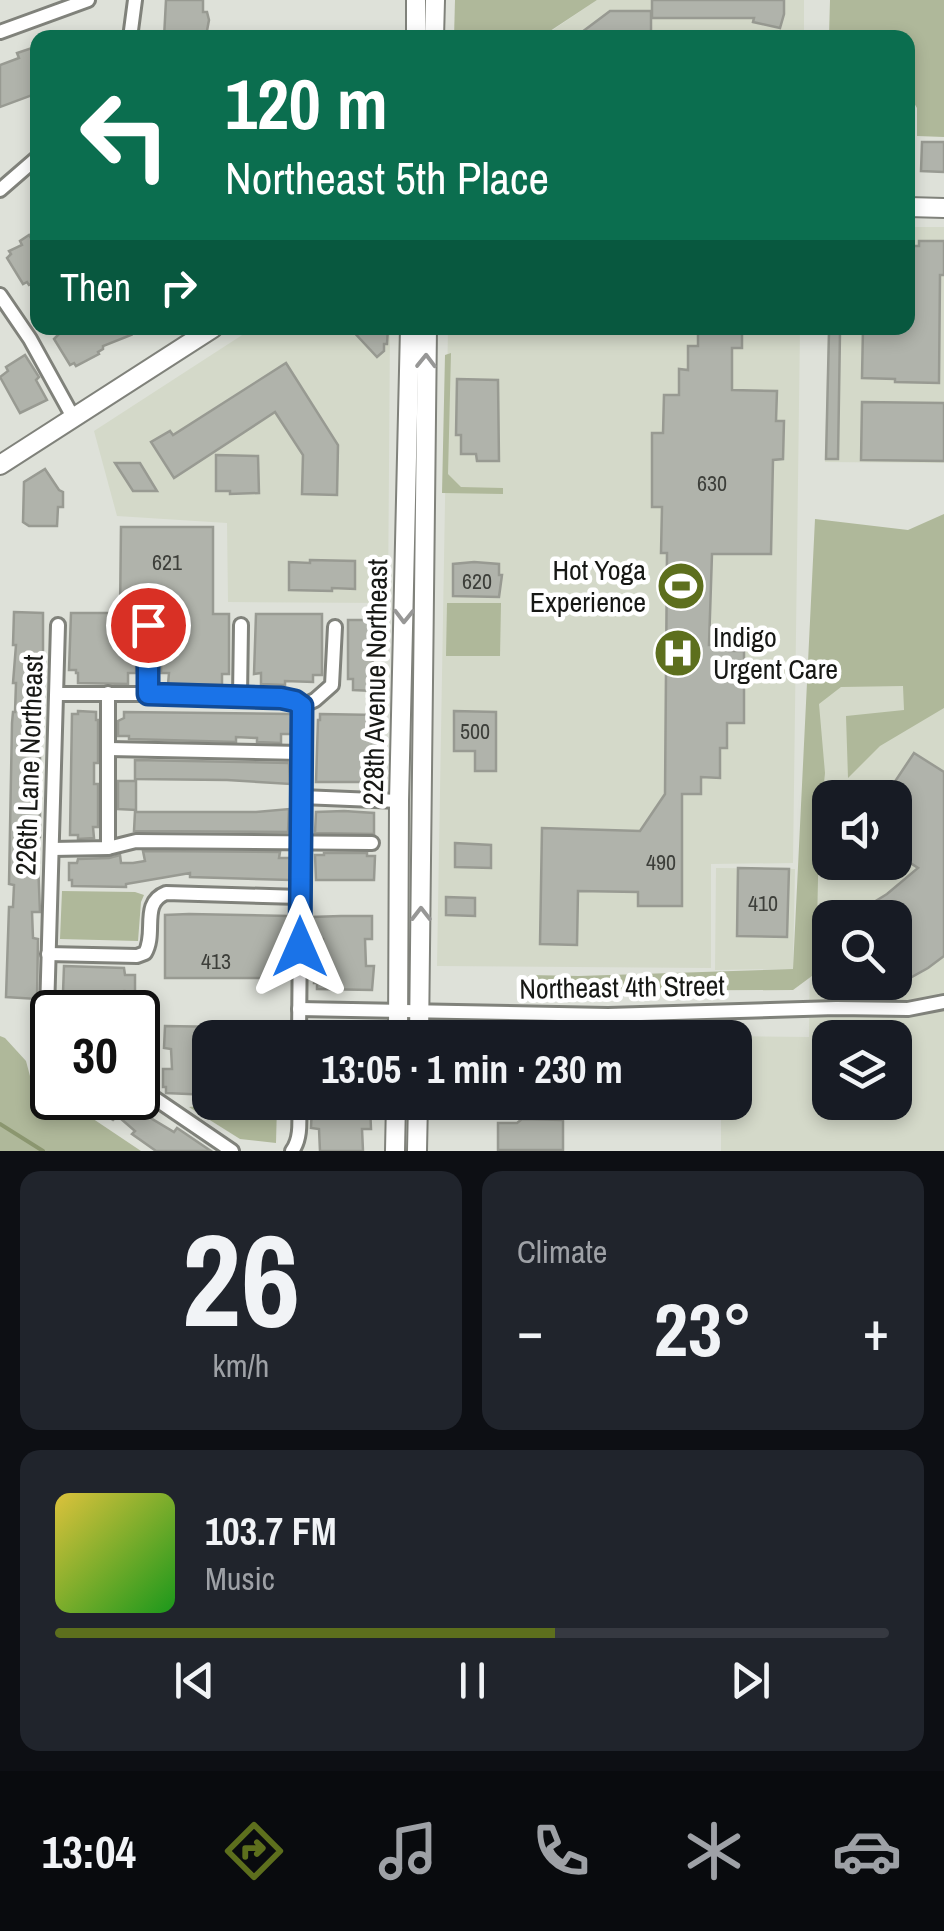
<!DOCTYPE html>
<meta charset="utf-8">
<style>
:root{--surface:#171b24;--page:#20242c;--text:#f1f3f6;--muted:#9ea1a6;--line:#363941;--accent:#5d6f1d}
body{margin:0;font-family:"Archivo Narrow",sans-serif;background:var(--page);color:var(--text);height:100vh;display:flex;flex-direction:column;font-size:38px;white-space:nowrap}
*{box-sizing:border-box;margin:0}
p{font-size:32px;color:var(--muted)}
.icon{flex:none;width:55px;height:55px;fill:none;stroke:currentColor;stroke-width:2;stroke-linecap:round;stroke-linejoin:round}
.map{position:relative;height:1151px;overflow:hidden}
.drawer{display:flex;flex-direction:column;gap:20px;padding:20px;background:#0d0f14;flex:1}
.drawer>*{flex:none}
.hud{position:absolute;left:30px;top:30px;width:885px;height:305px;border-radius:20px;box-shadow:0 5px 15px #0003;background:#0b6e4f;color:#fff;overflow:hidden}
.fabs{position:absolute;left:812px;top:780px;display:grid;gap:20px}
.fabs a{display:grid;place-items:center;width:100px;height:100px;border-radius:20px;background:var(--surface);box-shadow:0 5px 15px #0003;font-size:50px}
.speed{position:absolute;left:30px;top:990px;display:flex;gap:20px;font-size:50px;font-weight:700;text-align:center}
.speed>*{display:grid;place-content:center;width:130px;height:130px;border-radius:50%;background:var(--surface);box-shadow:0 5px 15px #0003;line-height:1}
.speed .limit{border:5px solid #111;border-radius:15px;background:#fff;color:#111}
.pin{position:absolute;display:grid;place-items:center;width:85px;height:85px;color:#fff;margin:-42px;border:5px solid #fff;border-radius:50%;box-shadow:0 2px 10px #0007}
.me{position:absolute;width:110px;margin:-55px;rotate:0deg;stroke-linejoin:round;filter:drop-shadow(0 0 8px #0008)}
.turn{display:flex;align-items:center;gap:35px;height:210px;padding:0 30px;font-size:45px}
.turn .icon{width:130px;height:130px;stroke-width:2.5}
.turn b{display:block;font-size:70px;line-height:85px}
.then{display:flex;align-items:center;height:95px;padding:0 30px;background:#0003;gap:20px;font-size:38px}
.big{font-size:75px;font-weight:700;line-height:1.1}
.drawer .tile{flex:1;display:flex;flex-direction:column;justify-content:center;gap:15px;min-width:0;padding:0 35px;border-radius:20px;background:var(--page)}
.drawer .dial{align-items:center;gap:0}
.dial b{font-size:130px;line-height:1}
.song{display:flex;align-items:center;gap:30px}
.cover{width:120px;height:120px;border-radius:15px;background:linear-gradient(135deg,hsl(50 70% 55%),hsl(120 70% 35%))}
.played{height:10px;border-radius:5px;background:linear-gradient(90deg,var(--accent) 60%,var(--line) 60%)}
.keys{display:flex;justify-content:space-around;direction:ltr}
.heat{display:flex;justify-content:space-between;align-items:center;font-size:55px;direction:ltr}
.drawer .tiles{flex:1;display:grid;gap:20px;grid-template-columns:1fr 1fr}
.tile:last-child{grid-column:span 2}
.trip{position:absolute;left:192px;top:1020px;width:560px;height:100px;border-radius:20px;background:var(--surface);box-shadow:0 5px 15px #0003;font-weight:700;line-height:100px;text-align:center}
.tab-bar{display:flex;height:160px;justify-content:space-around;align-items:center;background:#090b0e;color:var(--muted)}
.tab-bar .icon{width:70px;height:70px}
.tab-bar .selected{color:var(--accent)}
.tab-bar b{font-size:45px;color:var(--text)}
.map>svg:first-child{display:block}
</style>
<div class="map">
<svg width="944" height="1151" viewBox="0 0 944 1151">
<rect width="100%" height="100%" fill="#dee1d9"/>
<!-- built -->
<g fill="#d4d9c9" fill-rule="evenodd">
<polygon points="597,0 804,0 804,37 541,38"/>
<polygon points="908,227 944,227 944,463 825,462 828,328 908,328"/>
<polygon points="253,328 390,328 388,603 228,602 227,523 117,516 94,431"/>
<polygon points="448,328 800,328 793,863 711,864 711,968 437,966"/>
<path d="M944,625V1151H721V1103L735,1102V1038L721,1036L809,1037L813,626ZM830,798H895V862H830ZM830,918H895V982H830ZM830,1038H895V1102H830Z"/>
<polygon points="716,868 795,869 793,969 715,970"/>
</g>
<!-- green -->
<g fill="#afb89a">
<polygon points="455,0 597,0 541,37 454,38"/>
<polygon points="830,0 944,0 944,137 917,136 917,108 908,93 908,38 829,37"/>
<polygon points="451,353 448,474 461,487 503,488 503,494 442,493 445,355"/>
<polygon points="944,514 944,708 880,746 848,778 846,716 904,710 903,686 841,687 819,704 825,773 819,832 816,973 793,990 560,991 528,975 579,976 793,969 815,519 908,530"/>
<polygon points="447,603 501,603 500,656 446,656"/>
<polygon points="62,891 135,892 144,895 141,902 138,941 60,939"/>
<polygon points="0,1036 5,1038 26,1061 30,1076 52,1091 52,1098 62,1098 141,1151 0,1151"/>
<polygon points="229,1103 277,1105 276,1143 240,1139 189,1107"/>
</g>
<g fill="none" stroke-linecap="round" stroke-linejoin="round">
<!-- stream -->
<polyline stroke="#8b966f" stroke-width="4" points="0,1124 43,1151"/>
</g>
<!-- building -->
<g fill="#b0b3ab" stroke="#989a92" stroke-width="2.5">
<polygon points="166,0 203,0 203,12 207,12 209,20 206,36 164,38"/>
<polygon points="652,0 784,0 784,14 780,28 753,22 754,18 652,18"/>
<polygon points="610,11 651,11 651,38 574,38"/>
<polygon points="38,46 38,93 0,107 0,65 19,58 17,53"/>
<polygon points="922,142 944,142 944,172 921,171"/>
<polygon points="38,233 38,281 29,285 27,282 23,284 7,258 11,254 9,251 22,245 20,241 29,235 31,238"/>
<polygon points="919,241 944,241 944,275 940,275 939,383 895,382 895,379 862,378 863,328 908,328 908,246 919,246"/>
<polygon points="65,328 125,328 131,335 103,346 103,349 98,352 99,354 76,366 74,363 70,365 54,339 58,335 56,332"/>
<polygon points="350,328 388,328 387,344 384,344 384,351 377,357"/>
<polygon points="698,328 742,328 742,348 732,348 732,390 777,391 776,421 784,421 783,459 773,460 771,554 712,554 709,645 729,645 729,651 744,651 744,723 727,723 727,748 720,748 720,778 701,777 701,794 682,794 682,906 638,906 638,892 578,891 577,945 540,944 542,828 640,831 665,794 667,553 661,553 662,507 652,507 652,433 663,433 664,395 679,395 679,369 688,370 688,346 698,346"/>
<polygon points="829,332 840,332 838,459 826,459"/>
<polygon points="25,355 39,377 36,380 47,400 20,413 0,377 8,371 6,367"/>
<polygon points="286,363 338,445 337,495 302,494 303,455 275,412 174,478 151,442 170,431 173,435"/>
<polygon points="457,379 498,380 499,461 477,461 476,454 461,454 461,435 456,435"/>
<polygon points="862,402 944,403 944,461 861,460"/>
<polygon points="216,455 258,456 259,493 230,494 230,491 216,491"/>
<polygon points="115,463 140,463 157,491 133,491"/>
<polygon points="45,469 59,490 63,492 63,507 58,507 57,526 29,526 23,522 24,482"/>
<polygon points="121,527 213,527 213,614 229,614 229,674 222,674 222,685 168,684 169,673 161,673 163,597 137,597 136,673 128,673 128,684 78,683 78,673 76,673 76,670 69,670 71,613 120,613"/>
<polygon points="310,560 355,561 355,589 332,588 332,591 289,590 289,562 310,563"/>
<polygon points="474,562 499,564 499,575 502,575 499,597 453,596 453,564"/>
<polygon points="14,612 43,613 43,672 36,672 36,701 42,702 42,739 40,739 40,837 37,837 40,912 32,912 33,938 38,939 37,999 6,997 9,907 13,907 14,885 9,884 12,723 13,712 15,712 16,683 13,683 16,645 13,645"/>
<polygon points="256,614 322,614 322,675 313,675 313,682 285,681 285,685 261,684 261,673 254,674"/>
<polygon points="348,620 373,620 373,631 377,631 377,653 373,657 372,675 379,675 379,686 374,691 353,690 353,679 348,679"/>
<polygon points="78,711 96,712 96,720 98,720 98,763 94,763 94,784 98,784 98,827 93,827 94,838 78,839 78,835 70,835 72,714 78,714"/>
<polygon points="454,711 496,712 496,771 475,771 475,751 454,751"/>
<polygon points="124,712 292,714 292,734 281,734 281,743 257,742 257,738 236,737 236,742 129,739 129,736 118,736 118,721 124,718"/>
<polygon points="320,714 376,715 375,721 378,721 375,782 316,782 318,720 320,720"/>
<polygon points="914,753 944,772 944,956 928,968 899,984 895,978 895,918 848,918 887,894 918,868 895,853 895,798 884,798"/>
<polygon points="135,760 289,763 290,784 227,780 135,779"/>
<polygon points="118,781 136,781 136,810 118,809"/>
<polygon points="289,809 288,832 134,831 135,812 256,812"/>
<polygon points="344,811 374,813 374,834 315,833 316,812"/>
<polygon points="455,843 491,845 491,868 455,867"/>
<polygon points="143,851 280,852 279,858 290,858 290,880 190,877 190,873 126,884 126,887 72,886 72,880 69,880 69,863 77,863 78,859 109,858 120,855 121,863 133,863 145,861"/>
<polygon points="324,853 367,853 367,856 375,856 374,880 316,880 315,855 324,855"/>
<polygon points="738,868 789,869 787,937 737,936"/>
<polygon points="446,897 475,898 475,916 446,915"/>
<polygon points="189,914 288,916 287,978 165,978 165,915"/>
<polygon points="341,916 372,916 372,939 365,939 366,966 374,966 372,990 317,989 317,983 314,983 314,966 323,966 323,939 312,939 312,917"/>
<polygon points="64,966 124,968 125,975 135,975 135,992 124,991 120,993 119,998 74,997 74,994 63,993"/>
<polygon points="165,1026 286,1028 286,1038 210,1038 210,1095 166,1093 166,1087 163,1087 163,1069 172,1069 171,1049 164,1048"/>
<polygon points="78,1098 132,1098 153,1111 149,1117 174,1132 177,1128 211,1151 156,1151 132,1134 135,1131 120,1118 116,1117 113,1120"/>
<polygon points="340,1104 340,1106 370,1105 371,1129 362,1129 363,1151 320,1151 319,1129 311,1128 312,1105"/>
<polygon points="522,1119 563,1120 563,1150 498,1150 498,1123 517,1123"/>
</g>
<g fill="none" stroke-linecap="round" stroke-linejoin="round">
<!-- street casing -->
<g stroke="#80827b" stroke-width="18">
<g id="street">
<polyline points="0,32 88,0"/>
<polyline points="130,38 135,0"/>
<polyline points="0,190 38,157"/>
<polyline points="0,295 30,339 73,417"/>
<polyline points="57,694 148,694 281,697 295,701 302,706"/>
<polyline points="148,694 149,625"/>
<polyline points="240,697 241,625"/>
<polyline points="109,749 301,753"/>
<polyline points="301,797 399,801"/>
<polyline points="108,848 108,693"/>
<polyline points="52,849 108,848 136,841 372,843"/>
<path d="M48,954L137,956L145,953C157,933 140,903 166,893L300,897"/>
<polyline points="299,1009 608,1015 836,1008 908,1009 944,1002"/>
<polyline points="52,1025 47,1012 58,625"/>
<polyline points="299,1038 302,706 315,700 332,685 335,627"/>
<polyline points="138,1087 232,1151"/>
<path d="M292,1151C302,1138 299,1118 299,1102"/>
</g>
</g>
<!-- secondary casing -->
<g stroke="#80827b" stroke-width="22">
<g id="secondary">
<polyline points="416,38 416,0"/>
<polyline points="434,38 435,0"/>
<polyline points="908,207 944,208"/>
<polyline points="0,465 213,328"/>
<polyline points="398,1038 399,801 410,328"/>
<polyline points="419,1038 427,328"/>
<polyline points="395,1151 396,1102"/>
<polyline points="417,1151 418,1102"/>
</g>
</g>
<!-- street -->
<use href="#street" stroke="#fff" stroke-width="12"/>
<!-- secondary -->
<use href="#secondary" stroke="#fff" stroke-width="18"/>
</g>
<!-- one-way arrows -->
<defs><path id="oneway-chevron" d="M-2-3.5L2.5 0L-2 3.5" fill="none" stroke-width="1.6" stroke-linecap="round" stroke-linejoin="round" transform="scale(2.5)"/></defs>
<g stroke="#979796">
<use href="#oneway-chevron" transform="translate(426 361) rotate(-89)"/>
<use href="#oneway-chevron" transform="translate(404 616) rotate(91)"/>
<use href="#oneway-chevron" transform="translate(421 914) rotate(-90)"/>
</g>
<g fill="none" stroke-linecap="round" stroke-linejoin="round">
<!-- route casing -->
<g stroke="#114b97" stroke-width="25">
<polyline id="route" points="148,625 148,694 281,698 295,701 302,706 300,947"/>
</g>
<!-- route -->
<use href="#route" stroke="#1a73e8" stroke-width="18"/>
</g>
<!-- icons -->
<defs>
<g id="stadium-disc" transform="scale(2.5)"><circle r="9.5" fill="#5d6f1d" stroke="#fff"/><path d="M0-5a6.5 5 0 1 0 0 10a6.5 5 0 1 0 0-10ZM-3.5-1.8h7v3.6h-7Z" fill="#fff"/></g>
<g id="hospital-disc" transform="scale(2.5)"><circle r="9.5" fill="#5d6f1d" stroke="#fff"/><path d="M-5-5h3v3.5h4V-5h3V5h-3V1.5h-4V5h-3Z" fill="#fff"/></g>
</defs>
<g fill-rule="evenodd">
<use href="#stadium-disc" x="681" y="586"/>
<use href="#hospital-disc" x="678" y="653"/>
</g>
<g text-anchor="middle" stroke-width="9" stroke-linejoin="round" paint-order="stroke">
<!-- number labels -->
<g font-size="22" fill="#3d3f3a">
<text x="712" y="491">630</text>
<text x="167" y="570">621</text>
<text x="477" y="589">620</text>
<text x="475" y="739">500</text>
<text x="661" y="870">490</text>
<text x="763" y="911">410</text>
<text x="216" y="969">413</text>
</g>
<!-- poi labels -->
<g font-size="28" fill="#171815" stroke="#fff" text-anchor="end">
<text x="646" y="580">Hot Yoga<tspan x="646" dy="32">Experience</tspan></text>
<text x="713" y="647" text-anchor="start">Indigo<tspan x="713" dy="32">Urgent Care</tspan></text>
</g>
<!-- street labels -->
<g font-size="28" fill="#171815" stroke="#fff">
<text transform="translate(375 682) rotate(-89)" y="10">228th Avenue Northeast</text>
<text transform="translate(29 765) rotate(-88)" y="10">226th Lane Northeast</text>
<text transform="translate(622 987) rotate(-1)" y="10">Northeast 4th Street</text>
</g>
</g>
</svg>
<div class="fabs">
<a><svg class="icon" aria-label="sound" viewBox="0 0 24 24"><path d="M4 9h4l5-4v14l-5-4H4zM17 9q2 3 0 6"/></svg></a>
<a><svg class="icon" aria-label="search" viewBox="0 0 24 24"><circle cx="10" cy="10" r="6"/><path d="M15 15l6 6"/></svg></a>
<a><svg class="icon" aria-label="layers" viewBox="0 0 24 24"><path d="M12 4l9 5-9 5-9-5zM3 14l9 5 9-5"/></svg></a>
</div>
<div class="speed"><div class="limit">30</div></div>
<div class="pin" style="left:148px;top:625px;background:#d93025"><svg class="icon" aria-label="arrive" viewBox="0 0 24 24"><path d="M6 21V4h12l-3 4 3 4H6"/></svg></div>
<svg class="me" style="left:300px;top:947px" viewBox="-20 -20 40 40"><path d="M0-17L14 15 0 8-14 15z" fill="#1a73e8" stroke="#fff" stroke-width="4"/></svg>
<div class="trip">13:05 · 1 min · 230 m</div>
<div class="hud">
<div class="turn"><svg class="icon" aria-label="left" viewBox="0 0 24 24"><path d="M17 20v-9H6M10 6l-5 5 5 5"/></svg><div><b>120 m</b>Northeast 5th Place</div></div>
<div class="then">Then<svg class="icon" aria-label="right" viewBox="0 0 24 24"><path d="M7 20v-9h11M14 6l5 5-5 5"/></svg></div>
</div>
</div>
<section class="drawer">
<div class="tiles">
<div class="tile dial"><b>26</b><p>km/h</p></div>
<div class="tile"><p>Climate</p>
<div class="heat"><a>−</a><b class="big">23°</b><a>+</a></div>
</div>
<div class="tile">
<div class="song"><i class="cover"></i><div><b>103.7 FM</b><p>Music</p></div></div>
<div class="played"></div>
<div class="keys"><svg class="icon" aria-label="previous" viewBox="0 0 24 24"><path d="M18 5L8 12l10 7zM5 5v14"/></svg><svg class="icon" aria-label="pause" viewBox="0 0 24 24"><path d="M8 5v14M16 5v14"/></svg><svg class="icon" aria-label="next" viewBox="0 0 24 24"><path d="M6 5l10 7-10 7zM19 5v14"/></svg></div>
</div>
</div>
</section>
<nav class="tab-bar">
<b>13:04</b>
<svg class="icon selected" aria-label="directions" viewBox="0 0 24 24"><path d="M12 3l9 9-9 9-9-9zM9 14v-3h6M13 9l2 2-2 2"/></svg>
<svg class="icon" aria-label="music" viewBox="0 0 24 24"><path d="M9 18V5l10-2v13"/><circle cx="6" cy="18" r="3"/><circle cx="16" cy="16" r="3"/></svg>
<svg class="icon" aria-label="phone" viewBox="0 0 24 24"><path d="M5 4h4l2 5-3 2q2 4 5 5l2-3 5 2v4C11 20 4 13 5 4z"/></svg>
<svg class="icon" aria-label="climate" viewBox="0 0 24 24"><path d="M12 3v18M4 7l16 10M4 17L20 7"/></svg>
<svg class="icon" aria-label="car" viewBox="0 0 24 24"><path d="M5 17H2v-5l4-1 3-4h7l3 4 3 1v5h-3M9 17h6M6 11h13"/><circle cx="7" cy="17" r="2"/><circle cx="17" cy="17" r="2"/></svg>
</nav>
